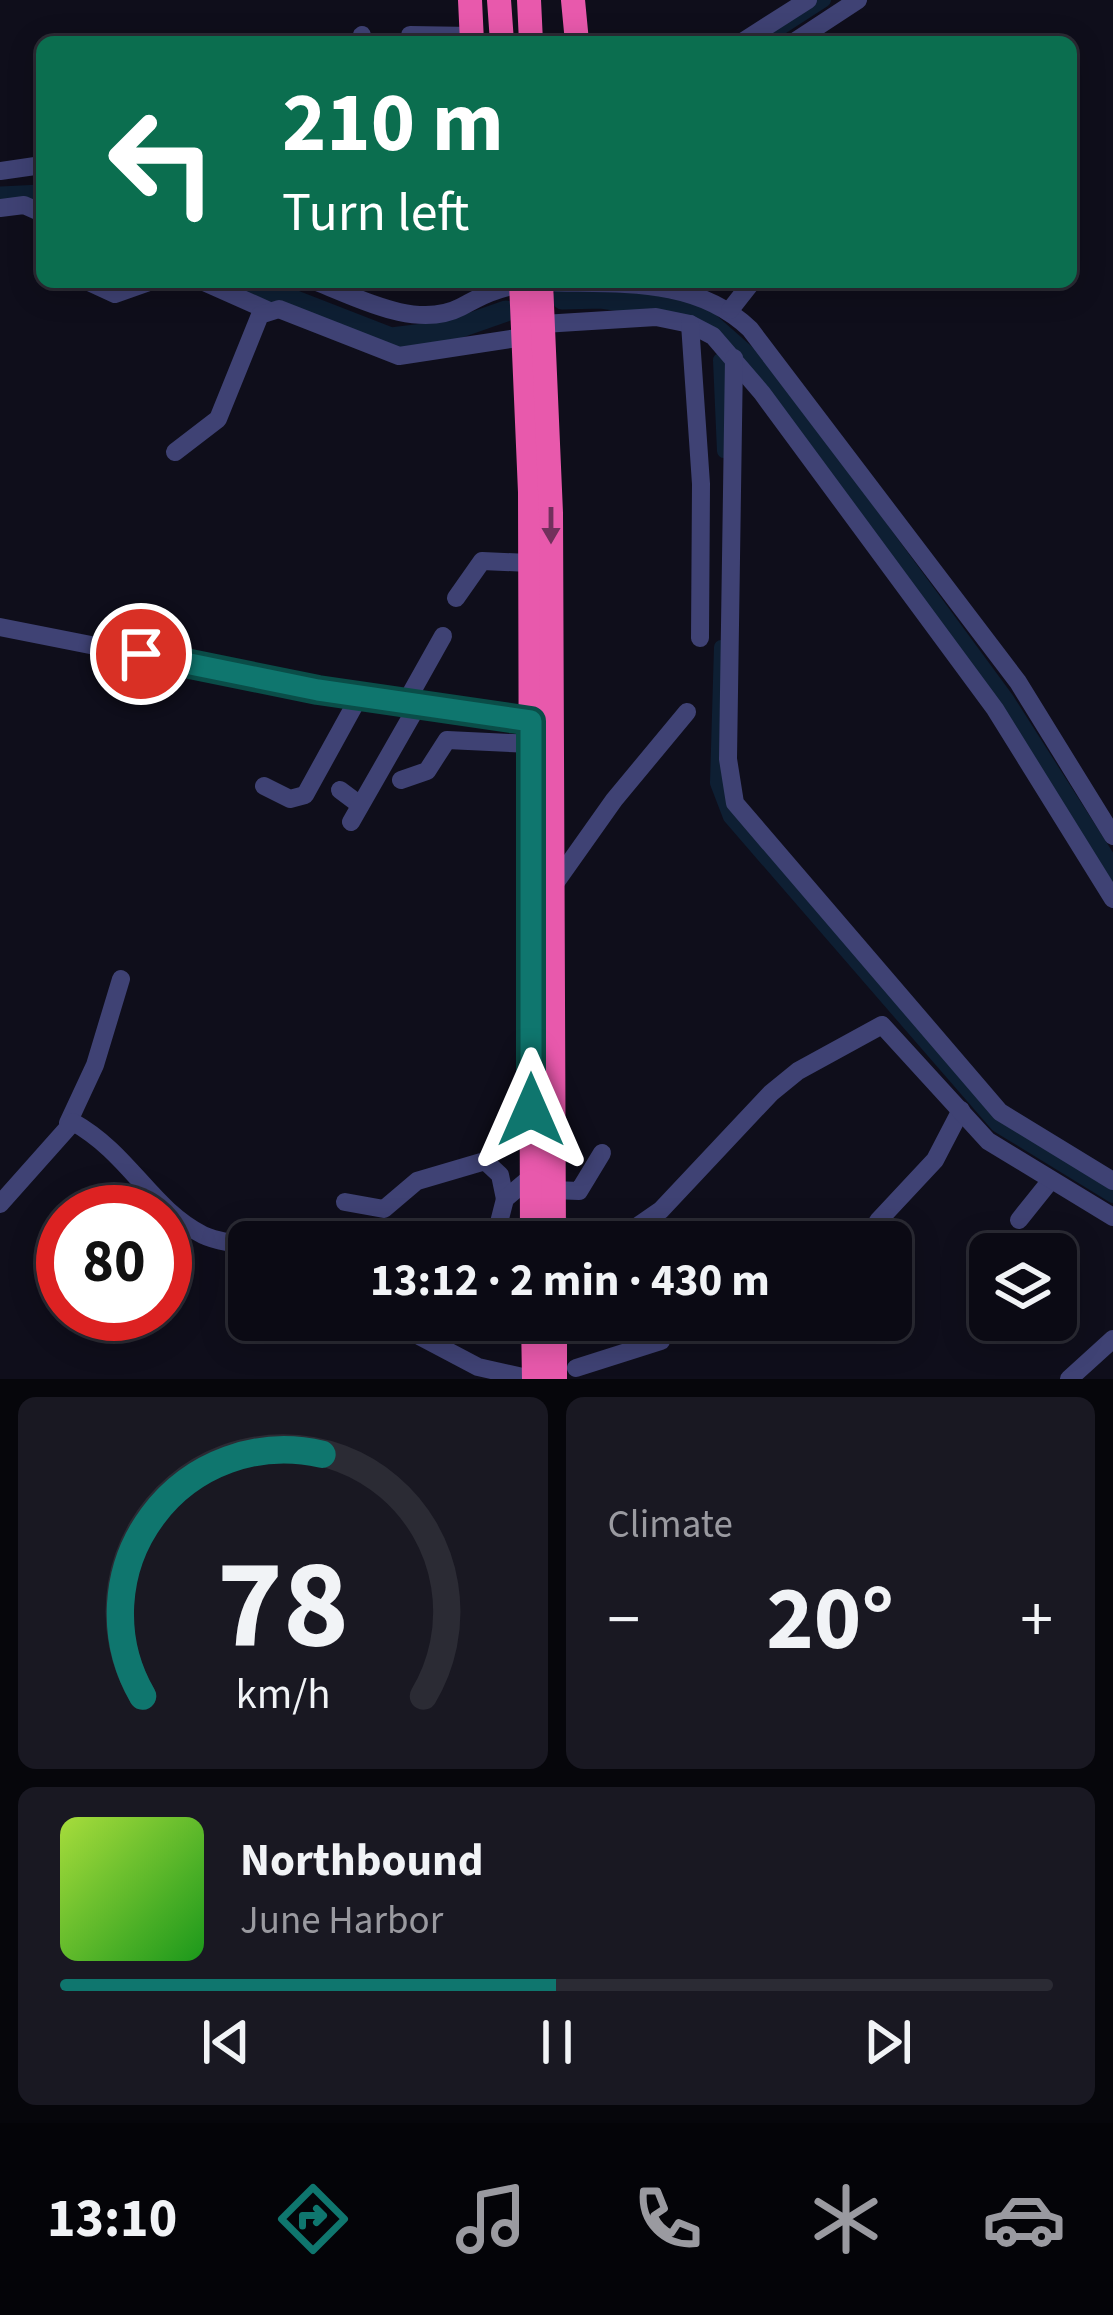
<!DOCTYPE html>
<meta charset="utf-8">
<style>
:root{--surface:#0b0a14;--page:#191822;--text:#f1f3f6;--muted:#9a9aa0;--line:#2b2b34;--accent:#0f766e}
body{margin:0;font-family:"Source Sans 3",sans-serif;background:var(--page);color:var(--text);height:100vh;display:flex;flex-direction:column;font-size:45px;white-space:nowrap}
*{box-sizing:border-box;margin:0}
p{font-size:39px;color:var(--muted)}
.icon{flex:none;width:66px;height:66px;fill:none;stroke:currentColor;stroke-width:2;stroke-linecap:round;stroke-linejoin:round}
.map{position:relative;height:1379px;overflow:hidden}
.side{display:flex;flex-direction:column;gap:18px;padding:18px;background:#06060b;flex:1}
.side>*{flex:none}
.top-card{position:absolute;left:36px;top:36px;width:1041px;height:252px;border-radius:18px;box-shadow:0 6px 30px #0003,0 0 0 3px var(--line);background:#0b6e4f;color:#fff;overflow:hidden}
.tools{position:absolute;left:969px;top:1233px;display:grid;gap:24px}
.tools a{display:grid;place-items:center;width:108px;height:108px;border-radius:18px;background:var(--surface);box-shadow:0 6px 30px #0003,0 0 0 3px var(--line);font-size:60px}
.speed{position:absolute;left:36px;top:1185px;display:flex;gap:24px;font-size:60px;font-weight:700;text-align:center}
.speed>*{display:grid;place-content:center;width:156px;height:156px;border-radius:50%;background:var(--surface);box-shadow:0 6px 30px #0003,0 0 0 3px var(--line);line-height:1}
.speed .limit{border:18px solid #d22;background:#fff;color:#111}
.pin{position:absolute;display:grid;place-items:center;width:102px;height:102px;color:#fff;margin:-51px;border:6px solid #fff;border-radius:50%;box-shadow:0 3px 12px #0007}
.me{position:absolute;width:132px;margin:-66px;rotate:0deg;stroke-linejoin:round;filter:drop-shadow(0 0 9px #0008)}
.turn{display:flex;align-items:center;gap:42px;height:252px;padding:0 48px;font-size:54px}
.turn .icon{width:156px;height:156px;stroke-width:2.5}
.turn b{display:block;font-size:84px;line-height:102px}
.big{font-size:90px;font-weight:700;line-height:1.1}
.side .tile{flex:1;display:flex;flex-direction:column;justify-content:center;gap:18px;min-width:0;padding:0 42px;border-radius:18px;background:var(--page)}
.side .dial{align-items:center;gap:0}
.dial svg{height:312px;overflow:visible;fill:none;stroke:var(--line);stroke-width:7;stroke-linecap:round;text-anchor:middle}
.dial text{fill:var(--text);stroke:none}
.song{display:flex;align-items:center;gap:36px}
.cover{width:144px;height:144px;border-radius:18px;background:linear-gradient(135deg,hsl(80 70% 55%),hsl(120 70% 35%))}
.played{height:12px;border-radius:6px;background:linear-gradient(90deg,var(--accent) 50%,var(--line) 50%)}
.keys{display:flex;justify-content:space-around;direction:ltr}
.heat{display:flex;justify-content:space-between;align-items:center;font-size:66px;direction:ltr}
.side .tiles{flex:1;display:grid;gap:18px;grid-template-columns:1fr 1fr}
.tile:last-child{grid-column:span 2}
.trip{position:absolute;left:228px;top:1221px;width:684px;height:120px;border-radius:18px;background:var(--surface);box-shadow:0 6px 30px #0003,0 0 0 3px var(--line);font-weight:700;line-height:120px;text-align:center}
.menu{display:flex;height:192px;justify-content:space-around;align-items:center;background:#040408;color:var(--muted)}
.menu .icon{width:84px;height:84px}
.menu .selected{color:var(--accent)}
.menu b{font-size:54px;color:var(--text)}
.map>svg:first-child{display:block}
</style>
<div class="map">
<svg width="1113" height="1379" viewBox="0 0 1113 1379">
<rect width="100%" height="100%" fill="#0f0e1b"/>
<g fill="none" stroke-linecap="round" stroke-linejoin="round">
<!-- canal -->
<g stroke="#0e1f33" stroke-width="14">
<polyline points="759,42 824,0"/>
<polyline points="711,282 712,284"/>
<polyline points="720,360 724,451"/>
<polyline points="721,647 717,783 730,817 997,1125 1113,1196"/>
</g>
<!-- river -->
<g stroke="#0e1f33" stroke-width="21">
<polyline points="0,197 42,195"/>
<polyline points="247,282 391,338 449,331 506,311"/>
<polyline points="562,299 601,298 697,312 757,365 1004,701 1113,872"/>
</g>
<!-- minor -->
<g stroke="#3f4274" stroke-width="18">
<polyline points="410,35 472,36"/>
<polyline points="360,42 362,35"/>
<polyline points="742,42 808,0"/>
<polyline points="794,42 858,0"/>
<polyline points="0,171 42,165"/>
<polyline points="0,208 24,205 42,213"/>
<polyline points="89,282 115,294 149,282"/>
<polyline points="204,282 267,310"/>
<path d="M317,282C358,298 417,330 461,307C483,295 495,289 521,284"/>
<path d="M541,282C614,285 694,275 750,329L1018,682L1113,836"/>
<polyline points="730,310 752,282"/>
<polyline points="543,324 656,317 690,324 713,336 762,393 995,709 1113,899"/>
<polyline points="690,324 701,484 700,638"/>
<polyline points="734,358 728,759 735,803 1000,1112 1113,1181"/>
<polyline points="175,452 218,419 260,315 279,309 399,356 524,337"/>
<polyline points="456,598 482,561 529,563"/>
<polyline points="0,627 318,690 538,721"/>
<polyline points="406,702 443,636"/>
<polyline points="401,780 427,771 447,740 532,744"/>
<polyline points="264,786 290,799 305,795 359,697"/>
<polyline points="340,790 360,805"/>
<polyline points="351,822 419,703"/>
<polyline points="551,889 614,800 687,712"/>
<polyline points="68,1123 95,1065 121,979"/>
<polyline points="553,1190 579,1191 602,1153"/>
<polyline points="345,1202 384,1209 417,1181 485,1161 500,1175 505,1199"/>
<path d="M0,1204L73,1122C130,1154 150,1208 203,1235C217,1242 234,1242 249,1248"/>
<polyline points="1019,1220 1051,1180"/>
<polyline points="878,1221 935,1160 961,1110"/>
<polyline points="553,1225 599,1232 635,1228 661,1210 771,1093 798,1071 882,1025 988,1141 1113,1217"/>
<polyline points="494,1242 505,1199 531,1177"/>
<polyline points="389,1320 478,1367 532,1379"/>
<polyline points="440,1325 442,1320"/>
<polyline points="576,1368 661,1341"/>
<polyline points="1069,1379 1113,1339"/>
</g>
<!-- highway -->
<g stroke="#e859ac" stroke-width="24">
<polyline points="470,0 472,42"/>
<polyline points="499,0 502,42"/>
<polyline points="529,0 531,42"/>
<polyline points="573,0 577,42"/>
<polyline points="521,282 530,492 532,1242"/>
<polyline points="541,282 551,513 554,1242"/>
<polyline points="533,1320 534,1379"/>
<polyline points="555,1320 555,1379"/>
</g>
</g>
<!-- one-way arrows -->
<defs><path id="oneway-solid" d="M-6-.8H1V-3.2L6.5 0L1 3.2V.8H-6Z" transform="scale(3)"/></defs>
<use fill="#71305c" href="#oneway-solid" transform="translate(551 525) rotate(90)"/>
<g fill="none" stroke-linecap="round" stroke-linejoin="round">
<!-- route casing -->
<g stroke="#0a4d48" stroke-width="30">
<polyline id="route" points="141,654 318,690 531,721 531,1110"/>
</g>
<!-- route -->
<use href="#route" stroke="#0f766e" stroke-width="21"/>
</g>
</svg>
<div class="tools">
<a><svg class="icon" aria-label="layers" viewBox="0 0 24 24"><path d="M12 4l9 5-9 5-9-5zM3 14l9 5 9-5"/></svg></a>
</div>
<div class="speed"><div class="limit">80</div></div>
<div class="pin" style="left:141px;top:654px;background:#d93025"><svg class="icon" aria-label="arrive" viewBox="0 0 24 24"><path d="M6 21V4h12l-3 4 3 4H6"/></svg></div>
<svg class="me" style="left:531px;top:1110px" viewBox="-20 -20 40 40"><path d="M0-17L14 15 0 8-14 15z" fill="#0f766e" stroke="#fff" stroke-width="4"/></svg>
<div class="trip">13:12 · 2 min · 430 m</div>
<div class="top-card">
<div class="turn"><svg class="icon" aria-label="left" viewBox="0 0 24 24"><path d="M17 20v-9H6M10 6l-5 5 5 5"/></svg><div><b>210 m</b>Turn left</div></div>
</div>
</div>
<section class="side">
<div class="tiles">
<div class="tile dial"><svg viewBox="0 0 100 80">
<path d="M14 69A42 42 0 1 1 86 69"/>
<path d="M14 69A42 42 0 0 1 60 7" stroke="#0f766e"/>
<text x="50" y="56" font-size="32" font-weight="700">78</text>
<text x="50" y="72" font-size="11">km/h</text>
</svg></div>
<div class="tile"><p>Climate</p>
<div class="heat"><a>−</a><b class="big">20°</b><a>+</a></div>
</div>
<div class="tile">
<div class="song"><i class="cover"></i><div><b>Northbound</b><p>June Harbor</p></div></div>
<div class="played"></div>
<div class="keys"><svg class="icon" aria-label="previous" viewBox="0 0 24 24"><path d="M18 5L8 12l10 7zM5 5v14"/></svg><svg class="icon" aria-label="pause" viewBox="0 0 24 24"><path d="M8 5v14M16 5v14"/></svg><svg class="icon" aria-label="next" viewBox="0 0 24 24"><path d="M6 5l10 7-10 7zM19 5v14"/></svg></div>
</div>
</div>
</section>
<nav class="menu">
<b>13:10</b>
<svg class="icon selected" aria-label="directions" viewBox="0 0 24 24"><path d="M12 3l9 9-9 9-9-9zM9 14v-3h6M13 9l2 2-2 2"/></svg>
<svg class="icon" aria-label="music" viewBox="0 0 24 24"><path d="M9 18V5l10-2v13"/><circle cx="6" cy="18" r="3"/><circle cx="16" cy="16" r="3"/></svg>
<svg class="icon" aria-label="phone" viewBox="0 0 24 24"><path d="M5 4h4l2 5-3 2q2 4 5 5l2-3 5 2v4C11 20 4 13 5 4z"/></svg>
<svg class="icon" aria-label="climate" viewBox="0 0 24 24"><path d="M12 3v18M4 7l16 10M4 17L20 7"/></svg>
<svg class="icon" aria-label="car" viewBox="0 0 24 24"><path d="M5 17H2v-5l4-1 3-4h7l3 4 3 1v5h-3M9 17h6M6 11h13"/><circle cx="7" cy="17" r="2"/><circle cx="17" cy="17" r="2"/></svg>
</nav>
